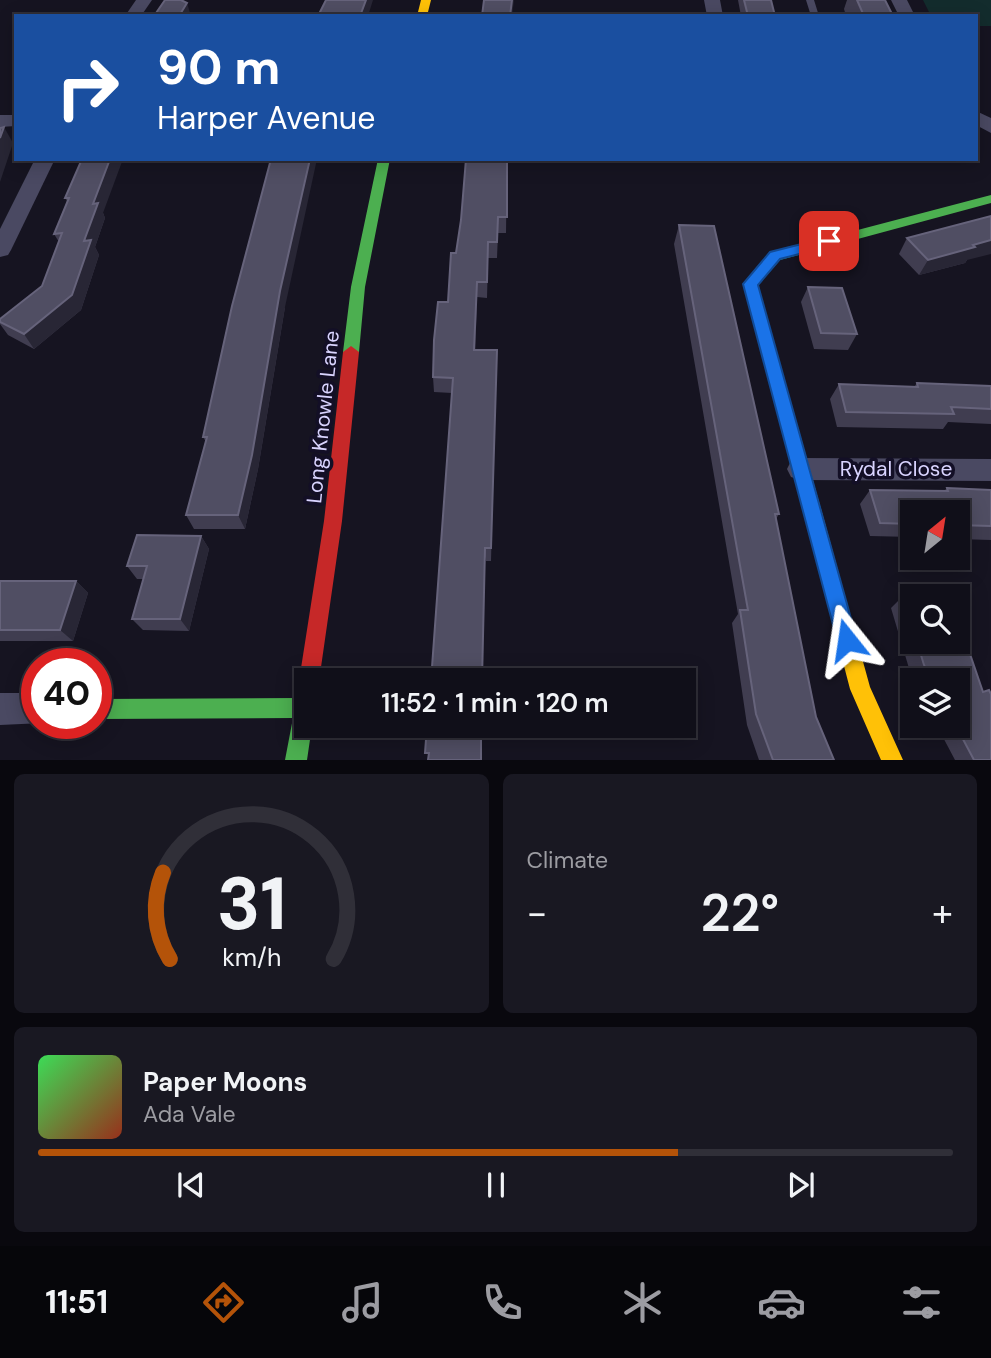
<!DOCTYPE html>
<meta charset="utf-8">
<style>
:root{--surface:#100f19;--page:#191822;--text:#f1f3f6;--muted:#9c9ca2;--line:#302f38;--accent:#b45309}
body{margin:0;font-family:"DM Sans",sans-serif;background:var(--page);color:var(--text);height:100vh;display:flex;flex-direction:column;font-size:26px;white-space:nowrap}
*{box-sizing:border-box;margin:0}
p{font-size:23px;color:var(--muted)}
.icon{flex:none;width:38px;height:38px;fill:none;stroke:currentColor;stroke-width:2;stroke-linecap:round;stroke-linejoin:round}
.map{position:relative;height:760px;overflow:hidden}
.details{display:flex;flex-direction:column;gap:14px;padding:14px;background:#09080e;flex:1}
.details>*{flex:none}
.banner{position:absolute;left:14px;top:14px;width:964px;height:147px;border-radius:0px;box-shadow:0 4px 18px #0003,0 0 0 2px var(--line);background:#1a4fa0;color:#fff;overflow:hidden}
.needle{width:46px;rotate:30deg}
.controls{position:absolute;left:900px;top:500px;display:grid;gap:14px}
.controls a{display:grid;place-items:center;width:70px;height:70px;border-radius:0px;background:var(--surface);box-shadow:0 4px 18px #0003,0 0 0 2px var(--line);font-size:35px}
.speed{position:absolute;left:21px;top:648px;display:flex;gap:14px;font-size:35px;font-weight:700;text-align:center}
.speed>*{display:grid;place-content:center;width:91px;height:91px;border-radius:50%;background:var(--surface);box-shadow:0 4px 18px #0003,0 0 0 2px var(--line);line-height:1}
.speed .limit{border:10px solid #d22;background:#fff;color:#111}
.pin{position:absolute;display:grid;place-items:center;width:60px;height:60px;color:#fff;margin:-30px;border-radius:14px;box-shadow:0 4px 10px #0006}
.me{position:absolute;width:77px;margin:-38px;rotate:345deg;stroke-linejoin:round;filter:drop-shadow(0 0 5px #0008)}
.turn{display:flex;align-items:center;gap:24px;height:147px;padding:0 28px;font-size:32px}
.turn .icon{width:91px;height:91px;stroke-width:2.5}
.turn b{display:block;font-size:49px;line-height:60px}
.big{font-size:52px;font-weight:600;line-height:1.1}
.details .card{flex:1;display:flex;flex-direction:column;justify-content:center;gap:10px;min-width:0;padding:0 24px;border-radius:10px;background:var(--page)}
.details .dial{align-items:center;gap:0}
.dial svg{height:182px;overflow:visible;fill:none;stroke:var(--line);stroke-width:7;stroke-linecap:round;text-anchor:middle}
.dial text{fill:var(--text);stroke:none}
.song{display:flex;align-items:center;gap:21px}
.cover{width:84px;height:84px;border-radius:10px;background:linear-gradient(135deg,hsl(130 70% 55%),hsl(10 70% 35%))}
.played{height:7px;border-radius:4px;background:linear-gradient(90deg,var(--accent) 70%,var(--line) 70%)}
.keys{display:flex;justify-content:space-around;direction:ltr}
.heat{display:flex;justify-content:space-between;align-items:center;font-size:38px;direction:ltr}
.details .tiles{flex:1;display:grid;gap:14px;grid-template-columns:1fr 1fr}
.card:last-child{grid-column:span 2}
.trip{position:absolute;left:294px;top:668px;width:402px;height:70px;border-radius:0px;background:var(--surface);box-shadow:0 4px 18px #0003,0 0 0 2px var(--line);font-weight:600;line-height:70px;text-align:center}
.tabs{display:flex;height:112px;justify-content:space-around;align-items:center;background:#06060a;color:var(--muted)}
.tabs .icon{width:49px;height:49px}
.tabs .selected{color:var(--accent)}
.tabs b{font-size:32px;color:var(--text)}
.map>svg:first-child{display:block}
</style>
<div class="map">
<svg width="991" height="760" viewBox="0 0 991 760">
<rect width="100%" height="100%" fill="#161421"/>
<!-- green -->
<polygon fill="#132c2d" points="923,0 991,0 991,26 977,26 976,16 931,16"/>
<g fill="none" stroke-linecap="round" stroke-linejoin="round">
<!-- lane -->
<polygon fill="#4a4962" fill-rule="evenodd" points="806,0 814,0 819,16 811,16"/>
<!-- street -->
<g fill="#4a4962" fill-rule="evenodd">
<polygon points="136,0 152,0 141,16 125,16"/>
<polygon points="704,0 720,0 723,16 707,16"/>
<polygon points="891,0 907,0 915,16 899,16"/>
<polygon points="976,111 991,118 991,133 976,125"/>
<polygon points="0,115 16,115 16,126 0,127"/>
<polygon points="35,159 55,159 11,250 8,255 0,257 0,229"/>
<polygon points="800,458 991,459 991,481 800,480 791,477 787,469 791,461"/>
<polygon points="0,693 37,693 37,723 43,723 0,725"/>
</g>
<!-- fast -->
<g fill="#4caf50" fill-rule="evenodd">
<polygon points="378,159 390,159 365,287 359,352 351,358 343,352 351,287"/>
<polygon points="991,195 991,203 780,260 758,285 821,509 818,515 812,517 806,515 744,284 746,280 770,253"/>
<polygon points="306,693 306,726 312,726 307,760 285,760 293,718 96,719 96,699 298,698"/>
</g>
<!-- slow -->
<g fill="#ffc107" fill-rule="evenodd">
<polygon points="421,0 431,0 427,16 417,16"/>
<polygon points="812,501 818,503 821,509 870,687 903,760 881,760 850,689 803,509 806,503"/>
</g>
<!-- jam -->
<polygon fill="#c62828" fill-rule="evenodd" points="351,346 359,352 342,521 319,681 306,681 306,690 302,688 299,681 324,521 343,352"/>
</g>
<!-- wall -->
<g fill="#403d50">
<polygon points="738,0 771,0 775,16 741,16"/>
<polygon points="847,0 885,0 893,16 846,16 844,9"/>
<polygon points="82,159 105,218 95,247 99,255 81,310 34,349 8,335 0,324 0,319 42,286 59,242 54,234 67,201 65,198"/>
<polygon points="507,159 506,233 498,233 497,258 488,258 487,298 477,297 475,350 497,350 491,561 486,561 452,393 434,392 433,377 448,302 456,253"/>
<polygon points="679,225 779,514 776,519 816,717 834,760 759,760 747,725 732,623 738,614 674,244"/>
<polygon points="907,238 967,260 965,263 919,275 899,254"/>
<polygon points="808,287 857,334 848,350 814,349 801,302"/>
<polygon points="285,307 258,469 245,529 194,529 186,515 206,442 203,437"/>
<polygon points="917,383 991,386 991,424 948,422 943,429 837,427 830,399 839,384 914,387"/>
<polygon points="947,488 991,490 991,540 957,539 957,513 912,513 912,537 870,536 860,504 870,490 944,491"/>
<polygon points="201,536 209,549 189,631 143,630 132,619 143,579 137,579 127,566"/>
<polygon points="0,581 76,581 88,593 73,641 0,641"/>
<polygon points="903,596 912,597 912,642 957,642 983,692 991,760 955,760 937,726 957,726 957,681 914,681 911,675 891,608"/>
</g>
<!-- shaded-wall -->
<g fill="#282635">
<polygon points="366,0 373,0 368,16 360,16"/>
<polygon points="512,0 514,0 512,16 510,16"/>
<polygon points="187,3 191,16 179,16"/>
<polygon points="4,127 13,143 0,182 0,138"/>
<polygon points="110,159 123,159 103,213 105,218 95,247 99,255 81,310 34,349 24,334 84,241 93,204"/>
<polygon points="310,159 317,159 285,307 258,469 245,529 238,515 280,291"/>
<polygon points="991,240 991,254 967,260 965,263 919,275 928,260 973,245"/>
<polygon points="477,282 477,297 475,365 474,350"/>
<polygon points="201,536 209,549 189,631 180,619"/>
<polygon points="76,581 88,593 73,641 60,630"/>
</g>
<!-- building -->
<g fill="#504e63" stroke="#66637b" stroke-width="2">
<polygon points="165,0 181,0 187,3 179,16 154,16"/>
<polygon points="326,0 366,0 360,16 318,16"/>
<polygon points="484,0 512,0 510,16 482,16"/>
<polygon points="744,0 771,0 775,16 748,16"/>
<polygon points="857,0 885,0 893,16 864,16"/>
<polygon points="4,127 0,138 0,128"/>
<polygon points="82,159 110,159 93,204 98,203 84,241 91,240 72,295 24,334 0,322 0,319 42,286 62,233 54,234 69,198 65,198"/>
<polygon points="271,159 310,159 280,291 252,455 238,515 186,515 207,437 203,437 232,306"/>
<polygon points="466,159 507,159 507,217 498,217 497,242 488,242 487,282 477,282 474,350 497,350 491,548 485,548 482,681 431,681 453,378 433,377 434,340 438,302 448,302 451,253 456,253 461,220"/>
<polygon points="991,216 991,240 973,245 975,247 928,260 907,238"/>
<polygon points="679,225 714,226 779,514 775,514 816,717 834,760 773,760 756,714 740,610 748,610"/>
<polygon points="808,287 842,288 857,334 821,333"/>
<polygon points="917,383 991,386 991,409 951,407 954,414 846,412 839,384 918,387"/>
<polygon points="947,488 991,490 991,526 957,525 957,513 912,513 912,524 880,523 870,490 948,491"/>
<polygon points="137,535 201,536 180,619 132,619 147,566 127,566"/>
<polygon points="0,581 76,581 60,630 0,630"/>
<polygon points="903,596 943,597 912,597 912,626"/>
<polygon points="957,616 983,692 989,690 991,694 991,760 974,760 956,726 957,681 932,681 924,665 917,642 957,642"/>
<polygon points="427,726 481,726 481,760 428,760 429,753 425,753"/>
</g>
<!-- route -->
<polygon fill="#1a73e8" stroke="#114b97" stroke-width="2" points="829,237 836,241 834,245 780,259 758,285 857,640 854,647 847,650 840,647 837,640 743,284 770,252"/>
<g text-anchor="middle" stroke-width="7" stroke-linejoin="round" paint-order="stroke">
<!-- street labels -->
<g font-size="21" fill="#d9d4ff" stroke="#130f26">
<text transform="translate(323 417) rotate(-84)" y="7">Long Knowle Lane</text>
<text x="896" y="476">Rydal Close</text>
</g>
</g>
</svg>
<div class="controls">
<a><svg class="needle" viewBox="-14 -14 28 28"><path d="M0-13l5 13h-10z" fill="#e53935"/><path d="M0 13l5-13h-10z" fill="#9c9ca2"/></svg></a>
<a><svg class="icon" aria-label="search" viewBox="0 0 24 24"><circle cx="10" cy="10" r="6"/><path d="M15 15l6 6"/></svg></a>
<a><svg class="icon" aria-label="layers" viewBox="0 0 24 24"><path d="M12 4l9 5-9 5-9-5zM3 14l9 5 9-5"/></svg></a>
</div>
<div class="speed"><div class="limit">40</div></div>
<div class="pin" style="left:829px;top:241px;background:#d93025"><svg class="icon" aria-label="arrive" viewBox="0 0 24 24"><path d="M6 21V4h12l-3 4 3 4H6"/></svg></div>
<svg class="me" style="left:847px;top:640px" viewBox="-20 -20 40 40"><path d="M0-17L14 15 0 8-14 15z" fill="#1a73e8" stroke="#fff" stroke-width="4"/></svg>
<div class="trip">11:52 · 1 min · 120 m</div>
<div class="banner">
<div class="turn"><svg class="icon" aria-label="right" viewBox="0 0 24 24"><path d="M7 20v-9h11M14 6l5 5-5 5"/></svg><div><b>90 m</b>Harper Avenue</div></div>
</div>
</div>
<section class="details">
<div class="tiles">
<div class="card dial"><svg viewBox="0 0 100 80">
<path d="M14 69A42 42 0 1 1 86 69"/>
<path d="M14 69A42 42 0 0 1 11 31" stroke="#b45309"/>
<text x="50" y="56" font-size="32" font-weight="700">31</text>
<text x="50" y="72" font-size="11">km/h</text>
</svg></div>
<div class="card"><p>Climate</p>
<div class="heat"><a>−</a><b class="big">22°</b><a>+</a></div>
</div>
<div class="card">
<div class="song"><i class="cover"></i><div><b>Paper Moons</b><p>Ada Vale</p></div></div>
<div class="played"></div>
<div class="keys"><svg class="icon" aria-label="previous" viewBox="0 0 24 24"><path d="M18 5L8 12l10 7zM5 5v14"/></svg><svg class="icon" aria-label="pause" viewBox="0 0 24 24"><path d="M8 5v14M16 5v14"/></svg><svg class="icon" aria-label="next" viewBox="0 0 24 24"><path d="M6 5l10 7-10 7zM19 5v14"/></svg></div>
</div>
</div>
</section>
<nav class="tabs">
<b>11:51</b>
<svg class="icon selected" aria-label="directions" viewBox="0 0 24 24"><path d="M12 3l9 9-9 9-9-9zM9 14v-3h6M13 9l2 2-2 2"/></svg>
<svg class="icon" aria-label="music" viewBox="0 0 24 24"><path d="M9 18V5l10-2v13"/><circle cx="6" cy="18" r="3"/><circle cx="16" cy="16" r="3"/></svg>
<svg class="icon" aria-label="phone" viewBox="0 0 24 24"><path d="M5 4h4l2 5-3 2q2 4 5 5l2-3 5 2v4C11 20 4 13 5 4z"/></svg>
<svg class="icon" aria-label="climate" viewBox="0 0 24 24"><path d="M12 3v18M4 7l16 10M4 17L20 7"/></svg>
<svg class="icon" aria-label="car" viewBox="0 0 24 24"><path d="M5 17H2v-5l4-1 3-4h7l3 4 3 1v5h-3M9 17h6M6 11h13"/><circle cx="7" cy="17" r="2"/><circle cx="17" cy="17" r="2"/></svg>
<svg class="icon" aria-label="filters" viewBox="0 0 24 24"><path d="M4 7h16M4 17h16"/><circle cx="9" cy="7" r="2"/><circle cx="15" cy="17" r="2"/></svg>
</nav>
